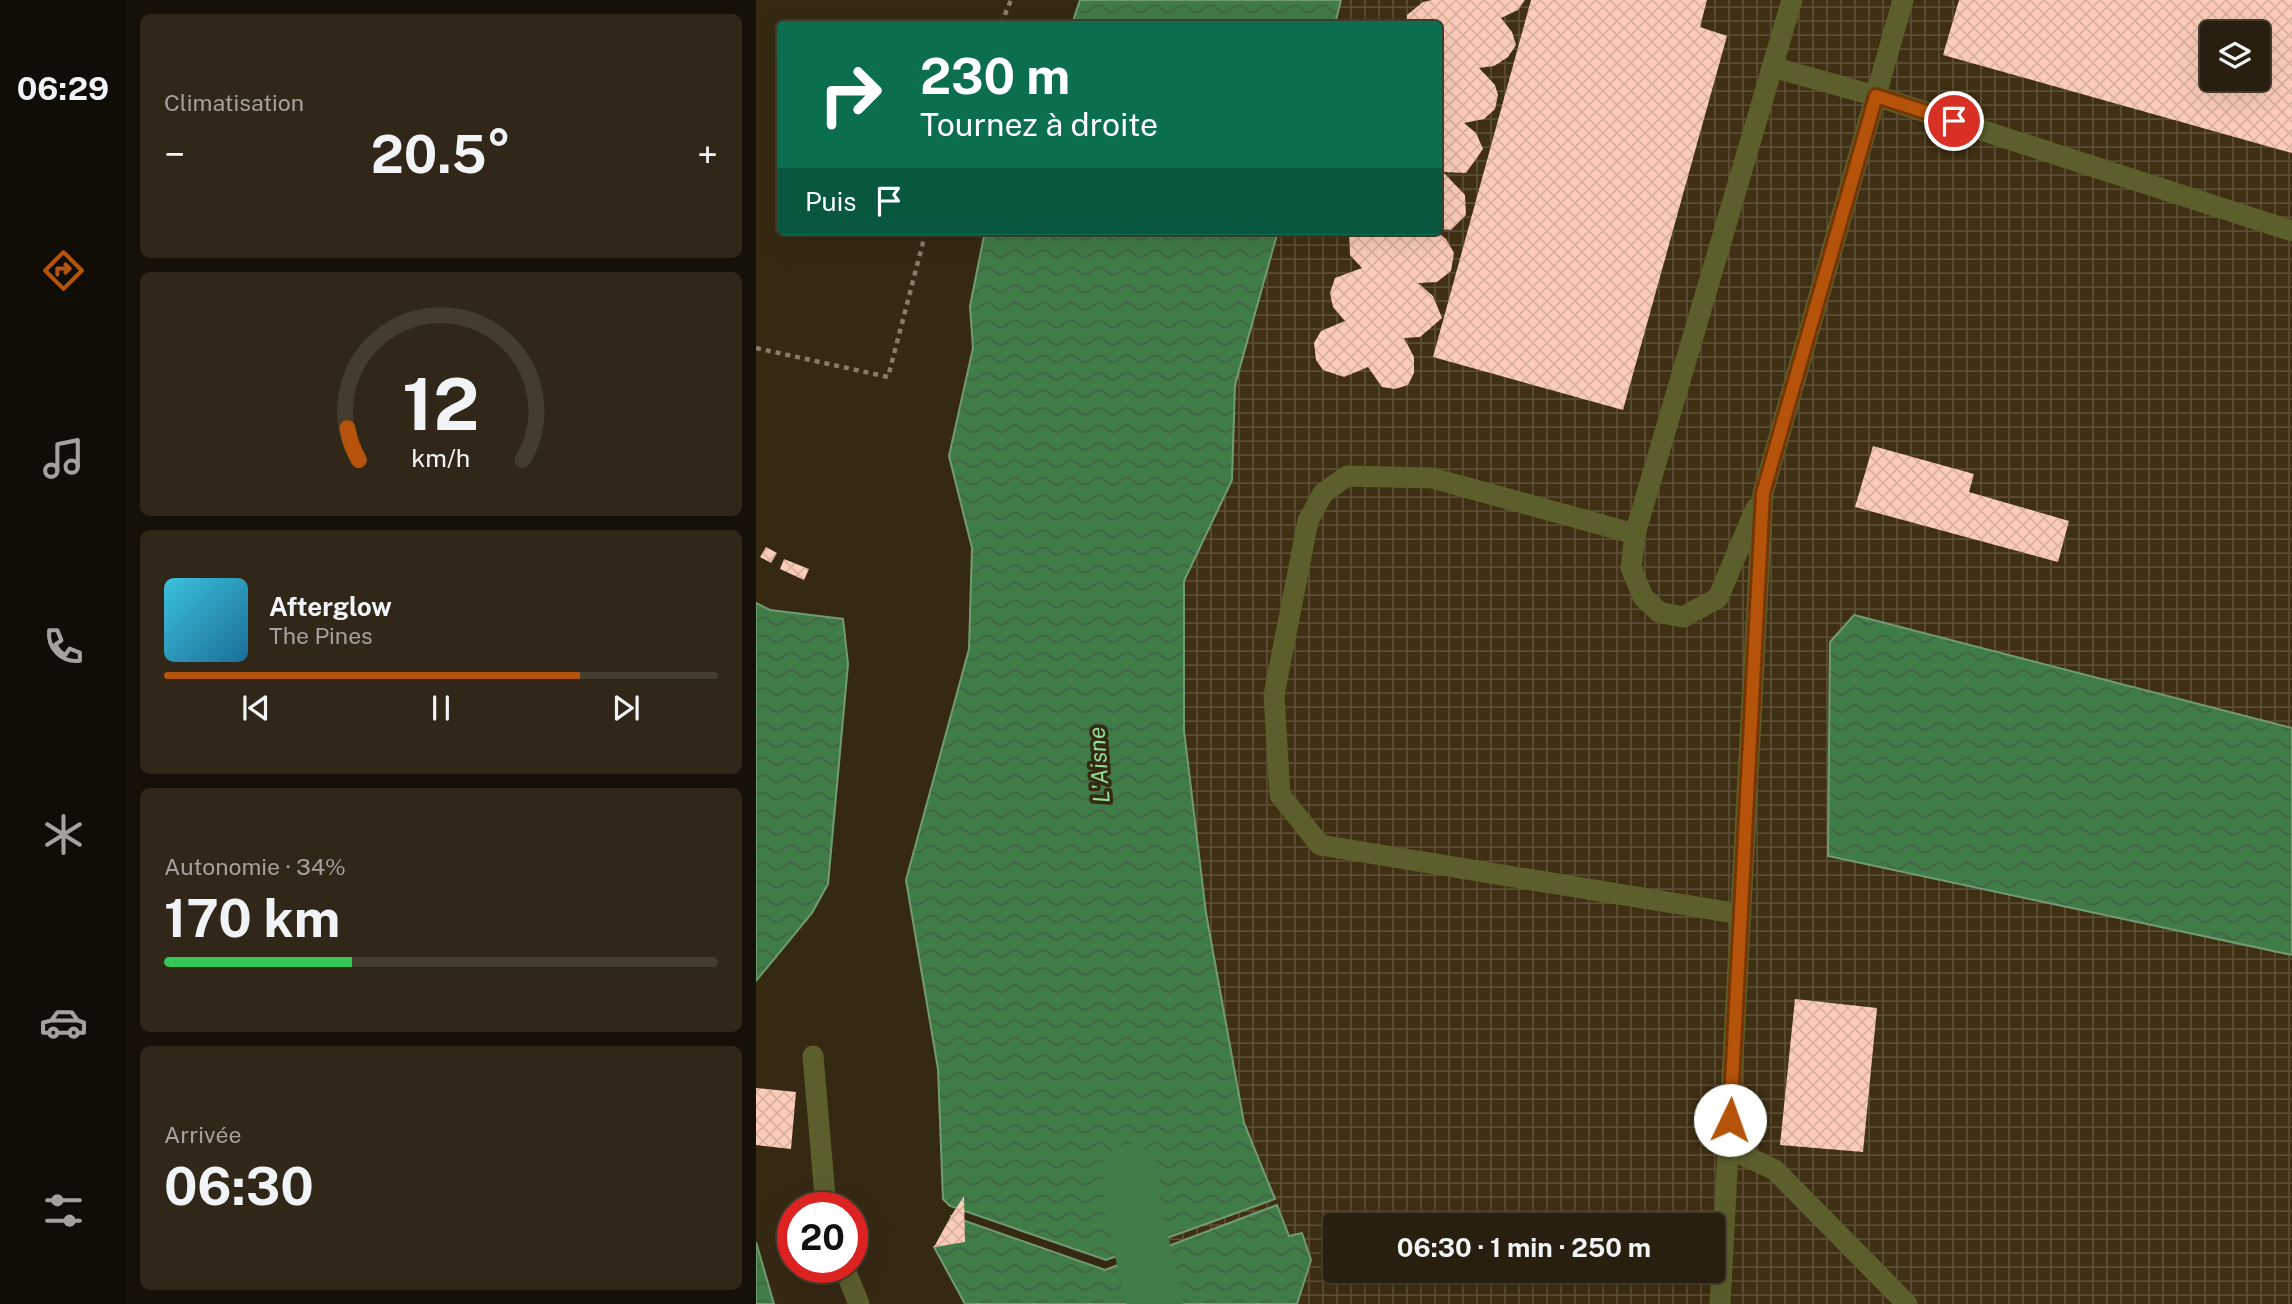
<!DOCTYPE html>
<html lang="fr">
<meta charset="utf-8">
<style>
:root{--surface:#281f0f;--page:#302718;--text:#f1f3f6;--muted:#a5a29e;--line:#443d2f;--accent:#b45309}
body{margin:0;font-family:"Public Sans",sans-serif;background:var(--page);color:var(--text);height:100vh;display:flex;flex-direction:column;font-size:26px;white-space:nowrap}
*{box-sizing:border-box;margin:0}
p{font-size:23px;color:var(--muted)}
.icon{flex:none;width:38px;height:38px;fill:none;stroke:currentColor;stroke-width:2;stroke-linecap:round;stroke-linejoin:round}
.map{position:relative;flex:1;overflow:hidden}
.details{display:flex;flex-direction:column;gap:14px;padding:14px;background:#161108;width:630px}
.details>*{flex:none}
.top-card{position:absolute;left:21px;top:21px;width:665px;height:214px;border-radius:7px;box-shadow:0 7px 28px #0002,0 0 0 2px var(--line);background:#0b6e4f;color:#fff;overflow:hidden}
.tools{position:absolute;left:1444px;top:21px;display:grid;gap:14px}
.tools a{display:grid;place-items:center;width:70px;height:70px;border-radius:7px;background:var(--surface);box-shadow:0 7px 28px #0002,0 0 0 2px var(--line);font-size:35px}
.speed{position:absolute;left:21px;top:1192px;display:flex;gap:14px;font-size:35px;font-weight:700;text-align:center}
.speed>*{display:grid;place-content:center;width:91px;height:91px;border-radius:50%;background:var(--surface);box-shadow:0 7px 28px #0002,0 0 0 2px var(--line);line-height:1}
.speed .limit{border:10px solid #d22;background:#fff;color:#111}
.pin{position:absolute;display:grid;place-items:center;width:60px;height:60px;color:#fff;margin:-30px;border:4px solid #fff;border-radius:50%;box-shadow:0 2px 7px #0007}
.me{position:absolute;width:77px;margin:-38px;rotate:3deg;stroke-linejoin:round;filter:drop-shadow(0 0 5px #0008)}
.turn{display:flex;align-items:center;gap:24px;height:147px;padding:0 28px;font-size:32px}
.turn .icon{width:91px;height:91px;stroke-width:2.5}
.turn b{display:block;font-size:49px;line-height:60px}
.then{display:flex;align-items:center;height:66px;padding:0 28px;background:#0003;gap:14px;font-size:26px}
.big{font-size:52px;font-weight:700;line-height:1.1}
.details .widget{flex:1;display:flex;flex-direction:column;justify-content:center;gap:10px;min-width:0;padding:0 24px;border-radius:10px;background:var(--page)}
.details .dial{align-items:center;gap:0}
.dial svg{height:182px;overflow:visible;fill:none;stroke:var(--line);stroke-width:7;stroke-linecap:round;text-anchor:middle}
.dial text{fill:var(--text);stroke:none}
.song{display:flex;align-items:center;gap:21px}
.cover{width:84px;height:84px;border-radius:10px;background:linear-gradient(135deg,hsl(190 70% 55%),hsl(200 70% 35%))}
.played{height:7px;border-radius:4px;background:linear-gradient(90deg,var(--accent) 75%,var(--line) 75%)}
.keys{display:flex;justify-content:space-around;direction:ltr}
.heat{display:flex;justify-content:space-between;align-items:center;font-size:38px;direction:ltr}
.charge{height:10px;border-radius:5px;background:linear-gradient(90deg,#34c759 34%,var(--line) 0)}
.trip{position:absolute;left:567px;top:1213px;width:402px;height:70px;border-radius:7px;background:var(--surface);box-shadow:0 7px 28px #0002,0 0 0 2px var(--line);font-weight:700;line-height:70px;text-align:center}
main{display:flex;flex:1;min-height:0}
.tab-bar{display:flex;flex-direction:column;width:126px;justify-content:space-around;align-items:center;background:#100c06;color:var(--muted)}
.tab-bar .icon{width:49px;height:49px}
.tab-bar .selected{color:var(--accent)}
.tab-bar b{font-size:32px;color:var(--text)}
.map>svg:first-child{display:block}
</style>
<main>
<nav class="tab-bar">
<b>06:29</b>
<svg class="icon selected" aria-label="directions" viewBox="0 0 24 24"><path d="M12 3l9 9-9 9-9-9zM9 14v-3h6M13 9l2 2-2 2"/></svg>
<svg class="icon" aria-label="music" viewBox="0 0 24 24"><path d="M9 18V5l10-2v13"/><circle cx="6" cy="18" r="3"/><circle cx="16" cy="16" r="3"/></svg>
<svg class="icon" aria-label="phone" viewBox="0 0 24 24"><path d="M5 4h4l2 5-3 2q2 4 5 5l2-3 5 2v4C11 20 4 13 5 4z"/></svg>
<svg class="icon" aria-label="climate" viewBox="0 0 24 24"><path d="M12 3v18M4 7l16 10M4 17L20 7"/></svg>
<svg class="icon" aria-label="car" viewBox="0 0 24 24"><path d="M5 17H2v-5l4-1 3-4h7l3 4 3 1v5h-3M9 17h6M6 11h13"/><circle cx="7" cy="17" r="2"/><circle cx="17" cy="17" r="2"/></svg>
<svg class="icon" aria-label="filters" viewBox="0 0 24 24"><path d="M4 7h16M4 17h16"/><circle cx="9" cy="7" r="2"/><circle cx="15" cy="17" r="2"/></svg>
</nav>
<section class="details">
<div class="widget"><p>Climatisation</p>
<div class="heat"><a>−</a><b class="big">20.5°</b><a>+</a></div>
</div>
<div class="widget dial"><svg viewBox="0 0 100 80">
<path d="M14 69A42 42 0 1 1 86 69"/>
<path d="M14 69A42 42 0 0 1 9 55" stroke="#b45309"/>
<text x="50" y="56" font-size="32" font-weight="700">12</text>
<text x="50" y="72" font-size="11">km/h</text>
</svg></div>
<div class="widget">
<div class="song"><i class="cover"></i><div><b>Afterglow</b><p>The Pines</p></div></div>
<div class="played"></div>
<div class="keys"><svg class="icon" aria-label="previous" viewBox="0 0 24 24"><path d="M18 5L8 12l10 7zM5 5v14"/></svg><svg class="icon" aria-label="pause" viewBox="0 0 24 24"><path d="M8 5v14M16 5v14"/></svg><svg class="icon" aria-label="next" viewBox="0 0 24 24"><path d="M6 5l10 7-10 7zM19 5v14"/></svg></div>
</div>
<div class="widget"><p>Autonomie · 34%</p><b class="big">170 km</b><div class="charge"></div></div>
<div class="widget"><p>Arrivée</p><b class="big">06:30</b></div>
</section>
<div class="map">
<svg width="1536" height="1304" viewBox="0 0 1536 1304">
<defs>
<pattern id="industrial-grid" width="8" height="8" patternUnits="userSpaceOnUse" patternTransform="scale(1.75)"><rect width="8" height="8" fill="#3f2f13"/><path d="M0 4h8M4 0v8" fill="none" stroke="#5b4d35"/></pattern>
<pattern id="water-waves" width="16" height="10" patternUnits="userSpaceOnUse" patternTransform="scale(1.75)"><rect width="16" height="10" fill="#407c48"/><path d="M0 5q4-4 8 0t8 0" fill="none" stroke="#436344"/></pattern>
<pattern id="building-cross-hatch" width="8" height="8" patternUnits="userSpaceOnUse" patternTransform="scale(1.75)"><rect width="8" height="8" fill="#fcccb8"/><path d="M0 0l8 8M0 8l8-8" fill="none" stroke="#d8b1a0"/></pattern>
</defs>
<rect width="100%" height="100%" fill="#362914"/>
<!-- industrial -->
<path fill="url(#industrial-grid)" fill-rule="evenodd" d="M429,0H1536V1304H379L349,659L343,231H682V24H419ZM1456,33H1502V79H1456ZM579,1225H957V1270H579Z"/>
<!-- water -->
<g fill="url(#water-waves)" stroke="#739b73" stroke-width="2">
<polygon points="324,0 585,0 579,24 316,24"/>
<polygon points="229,231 522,231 479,385 476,480 428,581 428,730 450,913 488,1123 519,1199 350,1260 194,1206 187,1199 182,1069 150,880 213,649 216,548 193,456 217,348 214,306"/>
<polygon points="0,603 14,610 87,619 92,664 72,884 56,913 0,981"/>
<polygon points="1098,615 1536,728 1536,955 1072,856 1074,642"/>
<polygon points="521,1205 533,1236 546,1233 555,1260 541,1304 209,1304 178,1247 196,1243 195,1216 349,1270"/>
<polygon points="0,1242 18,1304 0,1304"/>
</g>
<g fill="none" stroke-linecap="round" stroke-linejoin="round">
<!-- river -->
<polyline stroke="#407c48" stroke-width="56" points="374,1172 377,1210 399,1304"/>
</g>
<!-- building -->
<g fill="url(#building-cross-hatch)" fill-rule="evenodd">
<polygon points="676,0 769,0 762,10 745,18 756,32 760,45 752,57 738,66 723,68 739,85 742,95 739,109 728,119 708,123 720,133 727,149 710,173 687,172 709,195 710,215 695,230 682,229 682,24 651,24 651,15 667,2"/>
<polygon points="775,0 951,0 944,27 971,36 867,410 677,357"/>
<path d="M1203,0H1536V153L1187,55ZM1456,33H1502V79H1456Z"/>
<polygon points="593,231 680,231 690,239 698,253 695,271 681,282 662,283 677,296 686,318 664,337 648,338 658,357 658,373 652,385 639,389 626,387 612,367 588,377 567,370 560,360 558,343 565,331 589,321 577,307 574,293 579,278 606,268 594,255"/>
<polygon points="1117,446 1218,474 1213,492 1313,521 1302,562 1099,507"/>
<polygon points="10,547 21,553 15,563 4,557"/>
<polygon points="28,559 53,569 48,580 24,569"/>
<polygon points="1039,999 1121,1008 1107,1152 1024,1145"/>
<polygon points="0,1088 40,1092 35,1149 0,1145"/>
<polygon points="208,1196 209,1242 178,1247 195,1216"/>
</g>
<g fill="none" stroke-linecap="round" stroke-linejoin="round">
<!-- path -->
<g stroke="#877c6b" stroke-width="4.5" stroke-dasharray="5 5" stroke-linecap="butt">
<polyline points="245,24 255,0"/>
<polyline points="0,348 132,377 170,231"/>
</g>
<!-- minor -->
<g stroke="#5c5f2c" stroke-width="21">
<polyline points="1016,67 1120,96 1536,231"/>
<polyline points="1000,508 962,598 927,617 903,612 887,597 875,568 879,534 1036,0"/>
<polyline points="879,534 676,478 591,476 567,493 552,521 518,695 524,795 564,845 984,914"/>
<polyline points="57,1056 70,1208"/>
<polyline points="972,1148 1019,1170 1151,1304"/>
<polyline points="88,1267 103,1304"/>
<polyline points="964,1304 1007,493 1147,0"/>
</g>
</g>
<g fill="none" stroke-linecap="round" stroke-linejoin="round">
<!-- route casing -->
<g stroke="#753606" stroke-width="18">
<polyline id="route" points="974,1120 1007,493 1120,96 1198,121"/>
</g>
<!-- route -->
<use href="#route" stroke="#b45309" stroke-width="12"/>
</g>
<g text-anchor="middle" stroke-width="7" stroke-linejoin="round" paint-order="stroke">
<!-- water labels -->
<g font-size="23" font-style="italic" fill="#8de197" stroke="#362914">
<text transform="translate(343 765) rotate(-94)" y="8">L'Aisne</text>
</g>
</g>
</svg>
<div class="tools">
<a><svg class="icon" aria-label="layers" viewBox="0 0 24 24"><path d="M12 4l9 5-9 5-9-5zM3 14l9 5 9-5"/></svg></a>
</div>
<div class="speed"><div class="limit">20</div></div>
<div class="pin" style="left:1198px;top:121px;background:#d93025"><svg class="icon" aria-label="arrive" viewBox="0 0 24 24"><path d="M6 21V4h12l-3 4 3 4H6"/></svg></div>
<svg class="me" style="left:974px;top:1120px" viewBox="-20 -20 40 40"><circle r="19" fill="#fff"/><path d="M0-13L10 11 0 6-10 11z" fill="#b45309"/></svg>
<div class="trip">06:30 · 1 min · 250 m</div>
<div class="top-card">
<div class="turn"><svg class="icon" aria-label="right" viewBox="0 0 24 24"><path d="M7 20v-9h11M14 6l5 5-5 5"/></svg><div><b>230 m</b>Tournez à droite</div></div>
<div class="then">Puis<svg class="icon" aria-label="arrive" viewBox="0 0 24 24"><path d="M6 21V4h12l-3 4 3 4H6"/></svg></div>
</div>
</div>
</main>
